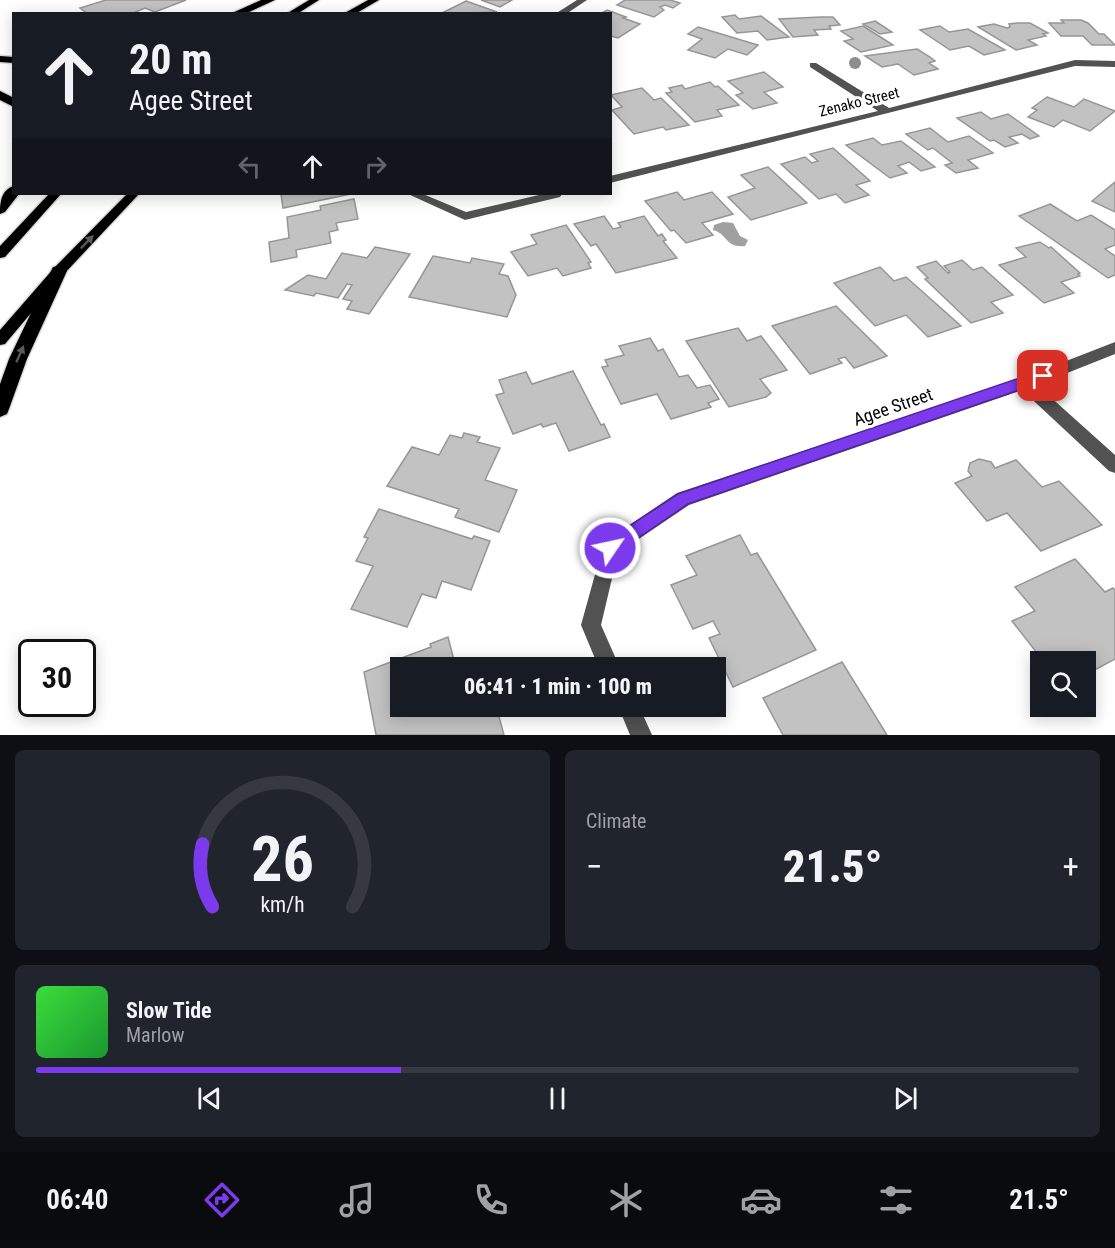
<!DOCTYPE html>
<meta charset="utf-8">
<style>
:root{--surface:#171b24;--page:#20242c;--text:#f1f3f6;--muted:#9ea1a6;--line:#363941;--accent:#7c3aed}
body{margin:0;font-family:"Roboto Condensed",sans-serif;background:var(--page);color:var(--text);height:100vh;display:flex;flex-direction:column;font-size:22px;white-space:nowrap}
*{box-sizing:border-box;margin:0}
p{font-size:20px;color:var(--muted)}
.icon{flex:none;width:33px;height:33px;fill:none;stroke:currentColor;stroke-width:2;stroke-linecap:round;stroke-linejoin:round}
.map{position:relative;height:735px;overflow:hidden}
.drawer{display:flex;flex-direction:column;gap:15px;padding:15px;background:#0d0f14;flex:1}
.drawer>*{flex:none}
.hud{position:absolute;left:12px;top:12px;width:600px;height:183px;border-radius:0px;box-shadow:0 3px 15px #0003;background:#171b24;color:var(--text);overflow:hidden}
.fabs{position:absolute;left:1030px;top:651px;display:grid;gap:12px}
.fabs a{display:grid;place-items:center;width:66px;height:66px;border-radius:0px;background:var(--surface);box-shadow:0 3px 15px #0003;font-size:30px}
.speed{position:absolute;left:18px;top:639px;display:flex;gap:12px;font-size:30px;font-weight:700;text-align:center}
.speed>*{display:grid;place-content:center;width:78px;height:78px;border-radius:50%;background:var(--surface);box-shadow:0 3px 15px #0003;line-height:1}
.speed .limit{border:3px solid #111;border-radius:9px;background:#fff;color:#111}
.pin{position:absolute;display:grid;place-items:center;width:51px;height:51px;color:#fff;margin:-26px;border-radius:12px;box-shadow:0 3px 9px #0006}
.me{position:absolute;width:66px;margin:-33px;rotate:56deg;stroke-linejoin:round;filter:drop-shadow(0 0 4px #0008)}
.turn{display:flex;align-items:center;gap:21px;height:126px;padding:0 18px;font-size:27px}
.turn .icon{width:78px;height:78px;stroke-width:2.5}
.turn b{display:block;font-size:42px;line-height:51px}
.lanes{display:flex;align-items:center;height:57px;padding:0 18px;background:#0003;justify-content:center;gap:30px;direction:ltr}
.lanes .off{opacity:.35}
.big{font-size:45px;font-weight:800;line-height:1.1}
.drawer .card{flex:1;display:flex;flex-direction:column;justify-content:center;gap:9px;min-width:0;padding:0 21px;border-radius:9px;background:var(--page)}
.drawer .dial{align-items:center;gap:0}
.dial svg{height:156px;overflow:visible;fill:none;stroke:var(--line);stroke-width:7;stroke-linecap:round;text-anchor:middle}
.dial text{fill:var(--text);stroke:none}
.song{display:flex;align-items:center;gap:18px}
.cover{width:72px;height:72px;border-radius:9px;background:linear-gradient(135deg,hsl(120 70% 55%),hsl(130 70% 35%))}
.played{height:6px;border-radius:3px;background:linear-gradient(90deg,var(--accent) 35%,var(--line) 35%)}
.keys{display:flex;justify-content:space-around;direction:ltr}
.heat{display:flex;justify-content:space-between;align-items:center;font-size:33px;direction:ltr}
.drawer .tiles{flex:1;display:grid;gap:15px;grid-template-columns:1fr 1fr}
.card:last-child{grid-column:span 2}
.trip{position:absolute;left:390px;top:657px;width:336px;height:60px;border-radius:0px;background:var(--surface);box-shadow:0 3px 15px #0003;font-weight:800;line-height:60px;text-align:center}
.dock{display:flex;height:96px;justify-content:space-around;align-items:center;background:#090b0e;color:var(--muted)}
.dock .icon{width:42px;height:42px}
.dock .active{color:var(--accent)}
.dock b{font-size:27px;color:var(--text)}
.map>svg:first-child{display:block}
</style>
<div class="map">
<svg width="1115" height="735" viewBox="0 0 1115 735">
<rect width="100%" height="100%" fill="#fff"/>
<!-- water -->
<path fill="#a0a0a0" d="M723,222L733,223L740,236L748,240L745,246C725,248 728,234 713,230L714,225Z"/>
<!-- building -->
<g fill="#c2c2c2" stroke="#969696" stroke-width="1.5">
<polygon points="106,0 186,0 155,12 145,8 131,14 88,14 80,8"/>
<polygon points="481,0 512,0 500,7"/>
<polygon points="625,0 670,0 680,3 673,8 665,5 660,7 664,10 654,17 617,5"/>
<polygon points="466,1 497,12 440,14"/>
<polygon points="607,10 626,17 623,18 640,24 618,38 610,36 610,14 600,14"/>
<polygon points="735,15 739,19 761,16 789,37 767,40 758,31 737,33 722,17"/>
<polygon points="821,17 833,17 840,25 829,26 831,29 814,30 818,35 793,37 779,19"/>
<polygon points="1061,20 1081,20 1088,23 1099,34 1104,34 1115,45 1092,45 1083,36 1061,36 1049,23 1064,23"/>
<polygon points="875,21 892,32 880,34 863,24"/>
<polygon points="1017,23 1030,23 1048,33 1043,34 1046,36 1028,40 1037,45 1016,50 978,27 994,24 1007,28 1010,27 1009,24"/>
<polygon points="863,26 893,45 861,52 844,41 853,39 841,31"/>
<polygon points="940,26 949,32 968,29 1005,50 984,55 969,46 950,50 920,30"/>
<polygon points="698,27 751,43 758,45 747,55 728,49 715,58 688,50 702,39 688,34"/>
<polygon points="917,49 930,57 935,61 929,63 938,69 914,75 898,64 882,67 865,56"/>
<polygon points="764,72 783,87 764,92 777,103 753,109 736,95 743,93 728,81"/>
<polygon points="710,82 715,87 718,86 739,105 717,110 722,116 695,122 666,93 672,92 669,88 682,85 685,89"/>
<polygon points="642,88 654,100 661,98 689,125 666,130 663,127 634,134 612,110 622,107 611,95"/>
<polygon points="1047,97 1074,107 1084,99 1115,111 1090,131 1063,120 1054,127 1028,117 1037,110 1032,108"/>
<polygon points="981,112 991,119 1008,114 1039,136 1030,139 1022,134 1009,137 1018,143 1005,147 994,140 990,141 957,118"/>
<polygon points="930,128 948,142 969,136 993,153 968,160 978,168 956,173 945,165 952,163 933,148 928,150 906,134"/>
<polygon points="873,138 882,145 901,141 935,167 921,171 909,162 898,166 907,173 890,178 846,145"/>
<polygon points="833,148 870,181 856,185 869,195 845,203 836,194 819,199 781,164 805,157 812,163 818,161 810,154"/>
<polygon points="768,167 807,203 751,220 728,197 755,188 741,175"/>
<polygon points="1115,182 1115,212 1092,201"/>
<polygon points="677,192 684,200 712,192 733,214 702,223 713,235 686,243 674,230 671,231 645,201"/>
<polygon points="281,194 351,194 283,208"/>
<polygon points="354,199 358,219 336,223 338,230 329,232 331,243 296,250 297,257 271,262 269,242 289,238 287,217 321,210 320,206"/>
<polygon points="1050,204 1077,221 1091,215 1115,230 1115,245 1105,249 1115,256 1115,275 1108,278 1019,216"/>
<polygon points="604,216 613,229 621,227 618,223 644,216 658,236 662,234 666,240 663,241 677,258 616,273 596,244 591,246 574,224"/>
<polygon points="566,225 591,262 588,263 591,268 563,276 557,268 528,276 511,252 537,244 531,235"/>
<polygon points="1040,242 1049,248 1051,247 1080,273 1078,274 1080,276 1061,282 1074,293 1044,303 999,265 1026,257 1016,248"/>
<polygon points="375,247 410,254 369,314 347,309 352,301 343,299 352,285 347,284 338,298 316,293 314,296 285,290 308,275 326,279 342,253 367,258"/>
<polygon points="433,256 470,263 472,258 504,264 499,274 508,276 516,295 507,317 409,297"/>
<polygon points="962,260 973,270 982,267 1013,295 991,302 1003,313 971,323 925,279 928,278 917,267 936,261 948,273 950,272 944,266"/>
<polygon points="880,267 894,281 906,277 961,326 928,337 906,315 875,326 834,283"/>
<polygon points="836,306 887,356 854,368 845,357 838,359 842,363 810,374 772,326"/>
<polygon points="738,328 747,341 761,336 787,370 760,379 771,393 766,397 729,407 686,341"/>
<polygon points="650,338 658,351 663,349 679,377 688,375 697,388 710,385 719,399 708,403 711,407 671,419 657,394 621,404 602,367 608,366 605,360 624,355 619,346"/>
<polygon points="573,371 601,425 604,424 610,437 569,451 556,423 543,427 541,424 513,434 496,395 504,393 499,380 526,372 532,384"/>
<polygon points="464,433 480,437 477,442 500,448 485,480 517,490 499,532 455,517 459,509 387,486 412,447 439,455 450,435 462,438"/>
<polygon points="979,459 991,462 995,468 1016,460 1042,487 1059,481 1102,525 1041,551 1007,513 987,521 955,483 972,476 968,471 970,463"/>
<polygon points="379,509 472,539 474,536 490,541 471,590 442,581 436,598 422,594 407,627 351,609 373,566 356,561 368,538 364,537"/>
<polygon points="740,535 751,555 757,553 816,650 733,687 709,638 720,634 713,621 693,629 671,585 697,575 686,556"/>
<polygon points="1075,559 1105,592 1113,588 1115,590 1115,659 1089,673 1086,670 1086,662 1079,662 1070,652 1051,662 1044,662 1012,621 1035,611 1015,587"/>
<polygon points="448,637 456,668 400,668 400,706 496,706 504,735 376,735 364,672 431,647 430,644"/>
<polygon points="842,662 887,735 783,735 763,698"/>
</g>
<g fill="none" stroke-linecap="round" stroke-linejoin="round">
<!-- major casing -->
<g stroke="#dbdbdb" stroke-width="3">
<g id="major">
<polygon points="309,0 319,0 297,14 286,14"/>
<polygon points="368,0 379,0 355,14 343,14"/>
<polygon points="49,194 61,194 5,257 0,258 0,246"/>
<polygon points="127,194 139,194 64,274 5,344 0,345 0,330 54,268"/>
</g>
</g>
<!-- highway casing -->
<g stroke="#dbdbdb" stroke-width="3">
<g id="highway">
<polygon points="261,0 275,0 245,14 230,14"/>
<polygon points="0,56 14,57 14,63 0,62"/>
<polygon points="0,91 14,98 14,107 0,100"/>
<path d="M14,186V194H19L5,212L0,214C0,202 1,190 14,186Z"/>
<polygon points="59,266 65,267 67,271 27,359 9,409 7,414 0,417 0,384 9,359 51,271 53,267"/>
</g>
</g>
<!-- minor -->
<g fill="#525252" fill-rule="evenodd">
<polygon points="577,0 587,0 566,14 555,14"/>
<polygon points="1075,60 1115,61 1115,67 1075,66 610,183 610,176 878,111 810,67 810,63 816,63 889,108"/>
<polygon points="408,194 423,194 466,212 543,194 562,194 560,197 465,220"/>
<polygon points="1115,342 1115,354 1037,385 1115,455 1115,473 1109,471 1022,390 689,505 618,553 601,625 620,668 599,668 581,625 604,542 677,493 1020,379"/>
<polygon points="618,706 639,706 652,735 630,735"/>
</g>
<!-- major -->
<use href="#major" fill="#000" fill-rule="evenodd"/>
<!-- highway -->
<use href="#highway" fill="#000" fill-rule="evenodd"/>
</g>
<!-- trees -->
<circle fill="#8d8d8d" cx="855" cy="63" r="6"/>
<!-- one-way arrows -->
<defs><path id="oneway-solid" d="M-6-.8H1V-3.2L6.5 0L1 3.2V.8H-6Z" transform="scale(1.5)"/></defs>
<g fill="#595959">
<use href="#oneway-solid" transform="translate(87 242) rotate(-46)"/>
<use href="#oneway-solid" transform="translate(20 354) rotate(-66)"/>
</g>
<!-- route -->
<polygon fill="#7c3aed" stroke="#51269a" stroke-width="1.5" points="1043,370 1050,376 1048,380 688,504 616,553 610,556 605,553 602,548 605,542 678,494"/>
<g text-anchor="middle" stroke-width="6" stroke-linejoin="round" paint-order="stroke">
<!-- far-street labels -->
<g font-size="15" fill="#000" stroke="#fff">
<text transform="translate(859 102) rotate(-14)" y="5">Zenako Street</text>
</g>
<!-- street labels -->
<g font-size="18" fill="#000" stroke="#fff">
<text transform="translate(893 407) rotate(-19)" y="6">Agee Street</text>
</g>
</g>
</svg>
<div class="fabs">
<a><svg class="icon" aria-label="search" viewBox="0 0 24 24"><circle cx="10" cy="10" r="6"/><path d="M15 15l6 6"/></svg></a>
</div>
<div class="speed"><div class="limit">30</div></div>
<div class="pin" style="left:1043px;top:376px;background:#d93025"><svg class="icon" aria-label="arrive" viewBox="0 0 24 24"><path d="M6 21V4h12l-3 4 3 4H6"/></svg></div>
<svg class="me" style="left:610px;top:548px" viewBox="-20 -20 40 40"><circle r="17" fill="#7c3aed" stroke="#fff" stroke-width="3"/><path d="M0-11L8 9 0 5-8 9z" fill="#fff"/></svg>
<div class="trip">06:41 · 1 min · 100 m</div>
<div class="hud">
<div class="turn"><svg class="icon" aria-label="ahead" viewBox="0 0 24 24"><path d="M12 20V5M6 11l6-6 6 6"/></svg><div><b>20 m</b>Agee Street</div></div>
<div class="lanes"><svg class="icon off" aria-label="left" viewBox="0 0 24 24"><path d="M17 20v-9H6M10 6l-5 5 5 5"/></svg><svg class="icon" aria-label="ahead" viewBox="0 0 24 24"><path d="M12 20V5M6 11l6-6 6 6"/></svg><svg class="icon off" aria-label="right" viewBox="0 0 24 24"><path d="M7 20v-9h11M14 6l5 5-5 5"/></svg></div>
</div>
</div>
<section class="drawer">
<div class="tiles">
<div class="card dial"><svg viewBox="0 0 100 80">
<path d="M14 69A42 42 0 1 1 86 69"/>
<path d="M14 69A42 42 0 0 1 9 37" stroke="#7c3aed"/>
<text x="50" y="56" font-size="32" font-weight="700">26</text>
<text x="50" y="72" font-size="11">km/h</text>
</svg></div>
<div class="card"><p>Climate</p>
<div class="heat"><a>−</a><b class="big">21.5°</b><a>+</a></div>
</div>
<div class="card">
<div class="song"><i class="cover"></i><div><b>Slow Tide</b><p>Marlow</p></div></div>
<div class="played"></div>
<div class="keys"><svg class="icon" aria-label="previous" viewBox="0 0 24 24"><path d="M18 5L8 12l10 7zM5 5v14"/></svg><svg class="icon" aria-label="pause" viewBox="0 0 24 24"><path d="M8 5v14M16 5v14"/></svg><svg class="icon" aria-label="next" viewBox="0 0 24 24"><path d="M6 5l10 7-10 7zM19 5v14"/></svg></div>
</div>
</div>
</section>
<nav class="dock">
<b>06:40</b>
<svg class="icon active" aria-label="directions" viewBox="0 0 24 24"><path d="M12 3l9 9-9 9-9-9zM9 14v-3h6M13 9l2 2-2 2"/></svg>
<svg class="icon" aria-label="music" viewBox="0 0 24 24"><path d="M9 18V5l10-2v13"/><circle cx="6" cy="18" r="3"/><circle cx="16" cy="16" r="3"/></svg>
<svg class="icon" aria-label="phone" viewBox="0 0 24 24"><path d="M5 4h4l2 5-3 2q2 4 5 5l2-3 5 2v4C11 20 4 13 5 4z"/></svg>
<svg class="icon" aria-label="climate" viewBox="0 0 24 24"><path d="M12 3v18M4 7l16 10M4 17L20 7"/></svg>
<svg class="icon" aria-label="car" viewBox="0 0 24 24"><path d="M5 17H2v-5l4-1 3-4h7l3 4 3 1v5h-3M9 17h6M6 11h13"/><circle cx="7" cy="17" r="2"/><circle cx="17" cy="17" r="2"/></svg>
<svg class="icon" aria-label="filters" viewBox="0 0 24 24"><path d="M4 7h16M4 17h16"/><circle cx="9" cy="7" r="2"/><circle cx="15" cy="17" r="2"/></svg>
<b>21.5°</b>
</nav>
